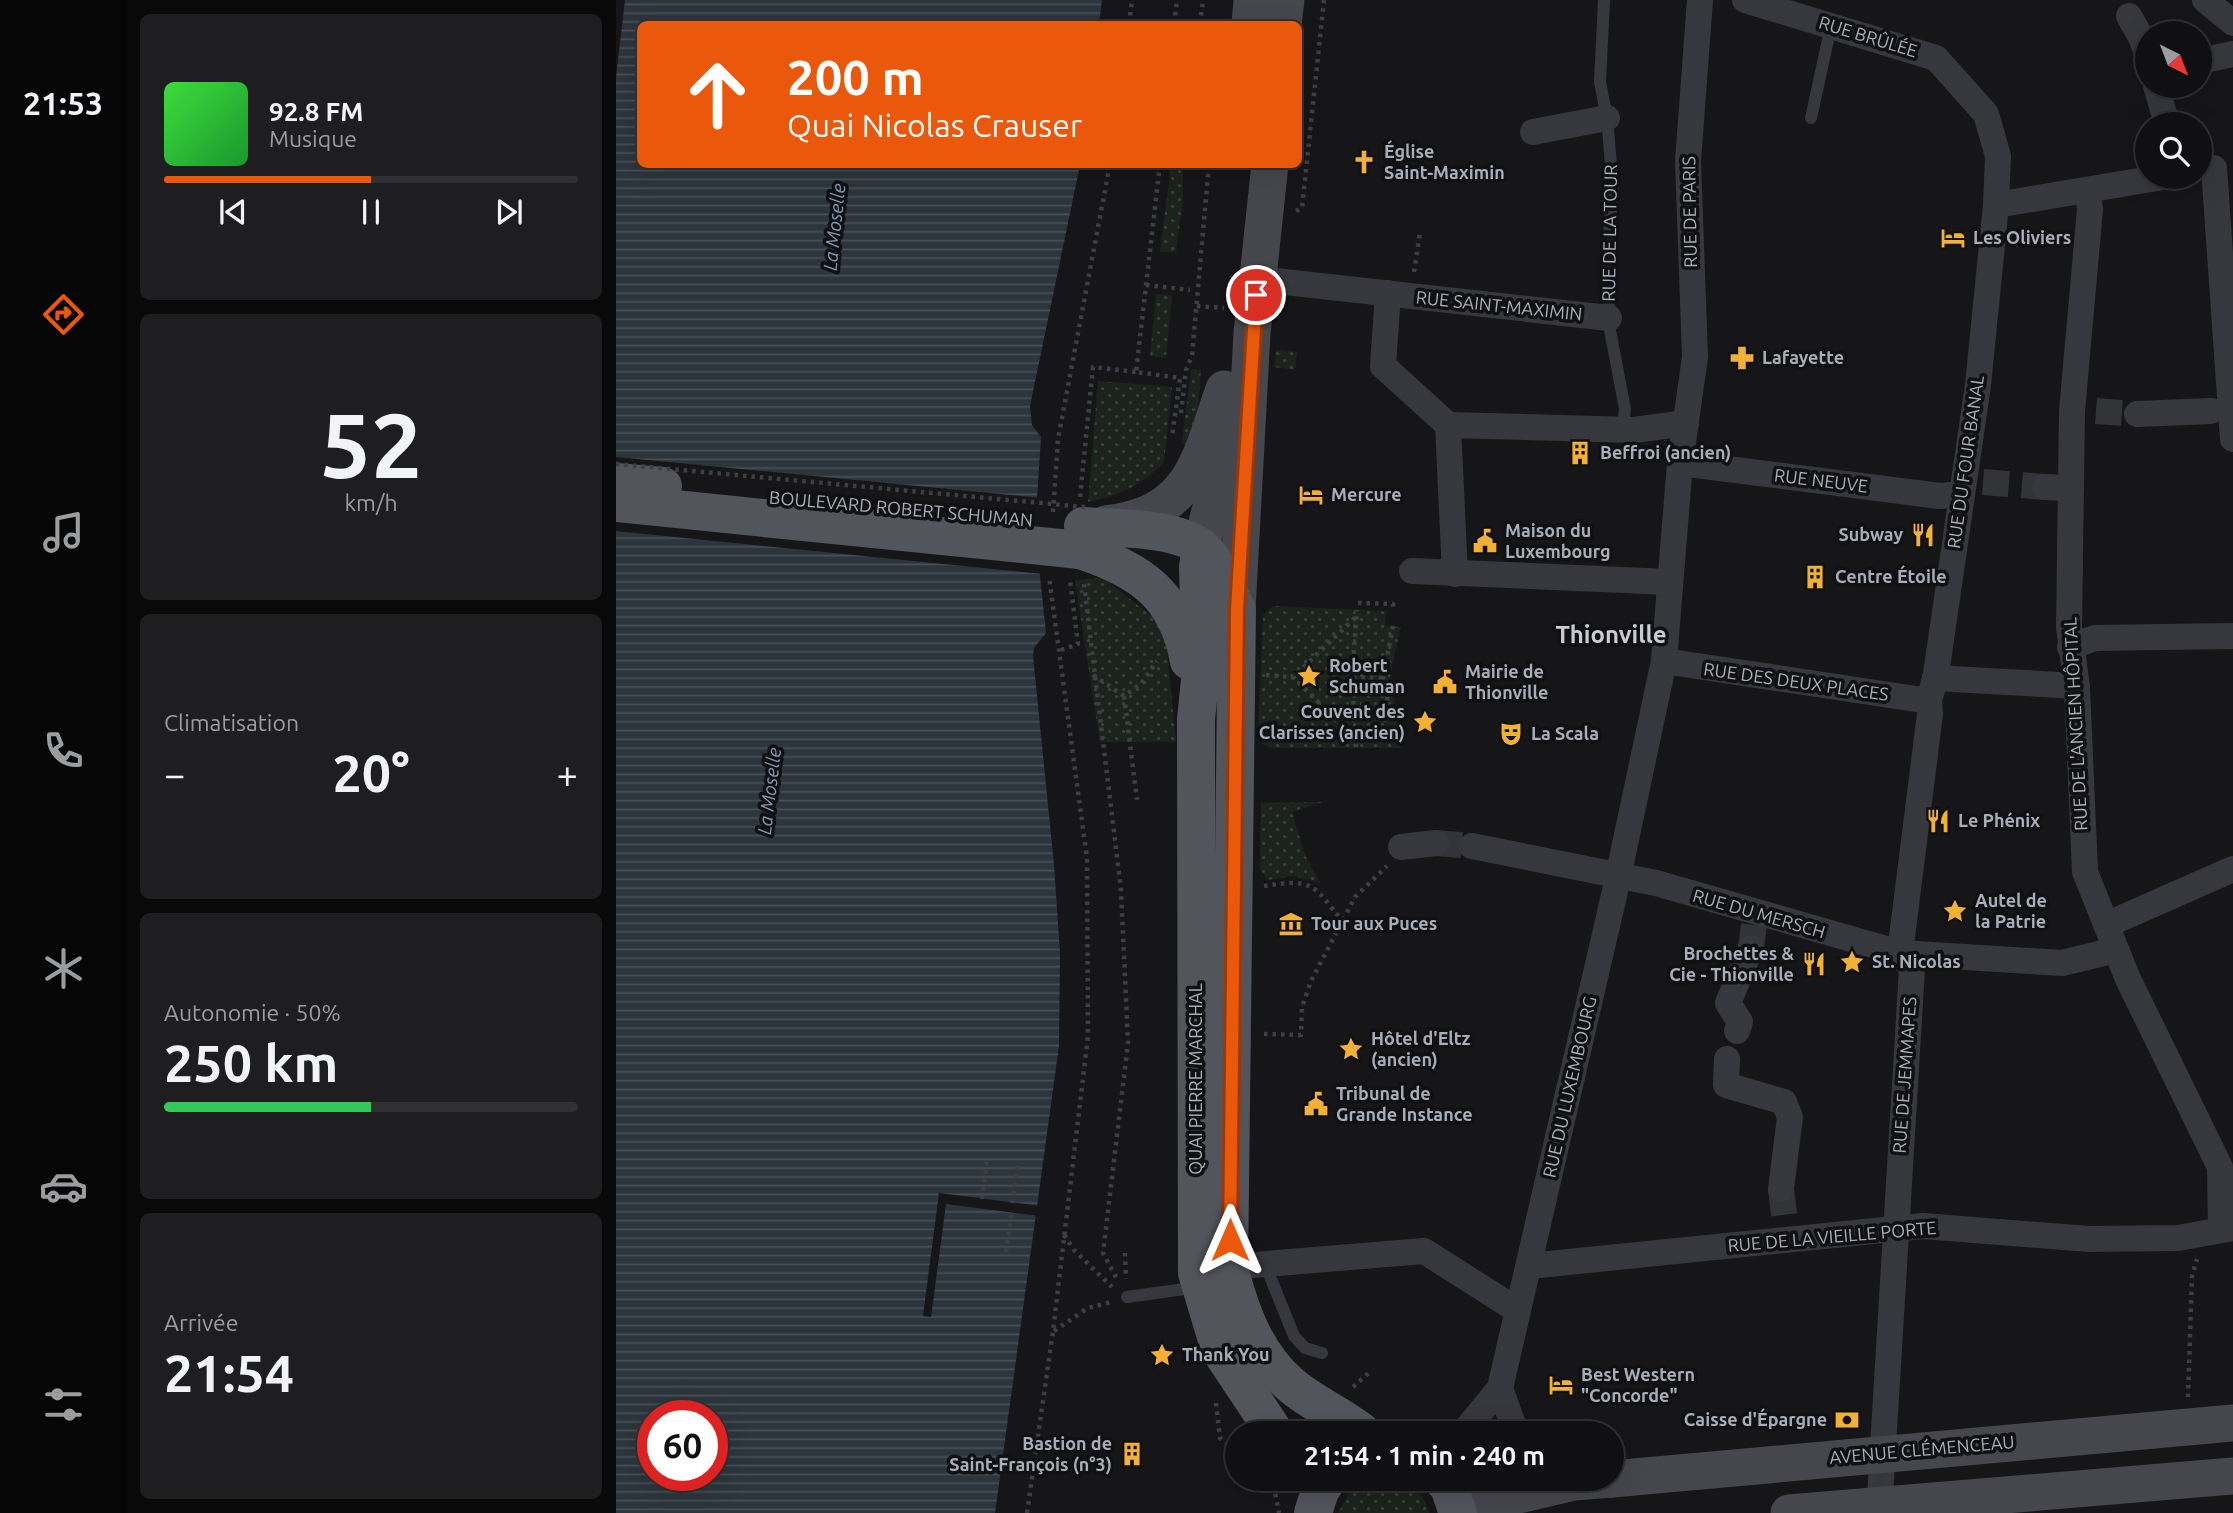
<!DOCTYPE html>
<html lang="fr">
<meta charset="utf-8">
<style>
:root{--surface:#101012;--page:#1e1e20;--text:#f1f3f6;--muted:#9c9d9f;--line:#303032;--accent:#ea580c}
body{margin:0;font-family:Ubuntu,sans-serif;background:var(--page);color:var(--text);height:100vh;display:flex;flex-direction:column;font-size:26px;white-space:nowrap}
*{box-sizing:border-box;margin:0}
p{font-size:23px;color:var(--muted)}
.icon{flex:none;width:38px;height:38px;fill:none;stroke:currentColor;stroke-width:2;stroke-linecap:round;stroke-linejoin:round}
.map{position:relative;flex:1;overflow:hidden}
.sheet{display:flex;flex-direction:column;gap:14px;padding:14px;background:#09090a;width:490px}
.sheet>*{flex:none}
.top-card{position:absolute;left:21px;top:21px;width:665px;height:147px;border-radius:10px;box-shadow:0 7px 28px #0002,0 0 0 2px var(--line);background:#ea580c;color:#fff;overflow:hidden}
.needle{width:46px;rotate:138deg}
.tools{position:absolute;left:1519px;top:21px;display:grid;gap:14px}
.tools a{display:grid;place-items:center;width:77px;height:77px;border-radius:50%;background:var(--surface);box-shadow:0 7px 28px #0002,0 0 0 2px var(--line);font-size:35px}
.speed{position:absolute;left:21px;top:1400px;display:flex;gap:14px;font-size:35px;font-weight:700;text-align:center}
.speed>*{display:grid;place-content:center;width:91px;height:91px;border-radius:50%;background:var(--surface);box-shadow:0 7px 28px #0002,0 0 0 2px var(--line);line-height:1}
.speed .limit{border:10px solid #d22;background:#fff;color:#111}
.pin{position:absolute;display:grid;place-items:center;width:60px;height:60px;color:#fff;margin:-30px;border:4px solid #fff;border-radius:50%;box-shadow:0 2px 7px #0007}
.me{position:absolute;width:77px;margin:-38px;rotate:0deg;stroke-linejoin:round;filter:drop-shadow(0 0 5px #0008)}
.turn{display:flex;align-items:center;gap:24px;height:147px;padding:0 35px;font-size:32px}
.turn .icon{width:91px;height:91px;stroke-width:2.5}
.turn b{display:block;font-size:49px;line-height:60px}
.big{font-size:52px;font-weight:600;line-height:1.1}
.sheet .card{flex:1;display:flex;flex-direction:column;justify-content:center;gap:10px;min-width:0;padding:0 24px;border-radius:10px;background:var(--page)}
.sheet .dial{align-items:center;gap:0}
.dial b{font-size:91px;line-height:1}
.song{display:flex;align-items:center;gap:21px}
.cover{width:84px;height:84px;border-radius:10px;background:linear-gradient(135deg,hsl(120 70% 55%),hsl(130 70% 35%))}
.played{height:7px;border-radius:4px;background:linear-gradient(90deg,var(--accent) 50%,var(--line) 50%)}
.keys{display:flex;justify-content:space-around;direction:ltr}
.heat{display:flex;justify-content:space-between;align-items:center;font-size:38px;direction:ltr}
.charge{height:10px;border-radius:5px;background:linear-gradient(90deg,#34c759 50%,var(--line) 0)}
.trip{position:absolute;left:609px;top:1421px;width:399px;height:70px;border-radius:35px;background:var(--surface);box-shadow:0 7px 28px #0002,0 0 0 2px var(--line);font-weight:600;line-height:70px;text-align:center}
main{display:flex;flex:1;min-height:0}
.menu{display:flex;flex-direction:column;width:126px;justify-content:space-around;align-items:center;background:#060607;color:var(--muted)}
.menu .icon{width:49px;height:49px}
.menu .selected{color:var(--accent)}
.menu b{font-size:32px;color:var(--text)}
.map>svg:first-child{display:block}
</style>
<main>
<nav class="menu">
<b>21:53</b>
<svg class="icon selected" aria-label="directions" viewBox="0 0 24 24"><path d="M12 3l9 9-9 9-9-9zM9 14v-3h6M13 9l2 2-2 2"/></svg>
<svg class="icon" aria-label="music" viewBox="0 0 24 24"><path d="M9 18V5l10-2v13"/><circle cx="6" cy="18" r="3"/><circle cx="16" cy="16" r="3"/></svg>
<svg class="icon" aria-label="phone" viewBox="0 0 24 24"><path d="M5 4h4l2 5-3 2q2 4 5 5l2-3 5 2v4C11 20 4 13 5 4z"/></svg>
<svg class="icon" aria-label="climate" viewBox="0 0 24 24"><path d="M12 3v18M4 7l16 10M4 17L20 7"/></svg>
<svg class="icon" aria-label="car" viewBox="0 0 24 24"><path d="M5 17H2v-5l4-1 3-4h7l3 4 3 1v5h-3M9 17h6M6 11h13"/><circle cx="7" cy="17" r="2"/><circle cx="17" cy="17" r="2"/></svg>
<svg class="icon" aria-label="filters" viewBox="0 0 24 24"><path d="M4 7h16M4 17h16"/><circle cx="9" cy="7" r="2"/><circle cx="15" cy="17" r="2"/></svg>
</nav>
<section class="sheet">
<div class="card">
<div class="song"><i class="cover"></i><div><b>92.8 FM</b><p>Musique</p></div></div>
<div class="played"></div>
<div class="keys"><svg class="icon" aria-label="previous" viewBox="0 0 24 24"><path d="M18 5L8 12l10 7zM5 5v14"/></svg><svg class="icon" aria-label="pause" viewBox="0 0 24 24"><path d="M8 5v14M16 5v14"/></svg><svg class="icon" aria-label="next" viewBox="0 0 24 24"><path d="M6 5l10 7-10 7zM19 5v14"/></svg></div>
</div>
<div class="card dial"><b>52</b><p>km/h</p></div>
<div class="card"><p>Climatisation</p>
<div class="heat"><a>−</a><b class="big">20°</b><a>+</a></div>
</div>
<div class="card"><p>Autonomie · 50%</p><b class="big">250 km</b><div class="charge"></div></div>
<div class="card"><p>Arrivée</p><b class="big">21:54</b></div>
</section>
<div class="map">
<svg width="1617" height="1513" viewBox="0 0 1617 1513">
<defs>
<pattern id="grass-dots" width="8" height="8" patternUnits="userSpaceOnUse" patternTransform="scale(1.75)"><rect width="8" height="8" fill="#1c231d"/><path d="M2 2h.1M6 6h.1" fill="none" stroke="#3a403c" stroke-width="1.8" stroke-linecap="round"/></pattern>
<pattern id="water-rules" width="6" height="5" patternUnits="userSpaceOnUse" patternTransform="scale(1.75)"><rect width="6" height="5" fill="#2c353c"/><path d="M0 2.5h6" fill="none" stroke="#485056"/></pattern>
</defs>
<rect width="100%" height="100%" fill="#161618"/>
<!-- grass -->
<g fill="url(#grass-dots)">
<polygon points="555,165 567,165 567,201 560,252 544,252"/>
<polygon points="540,294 556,295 550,358 534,356"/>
<polygon points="660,350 681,352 679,370 658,367"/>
<polygon points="575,369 585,370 581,420 569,446 566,443"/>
<path d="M482,381L556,387L548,462C527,485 502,496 472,502Z"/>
<polygon points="487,578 541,620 551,649 560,742 484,742 459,580"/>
<polygon points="657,606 770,611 769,626 785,627 774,675 785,748 655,748 646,743 642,734 647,615"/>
<polygon points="707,802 676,812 689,855 704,883 677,876 652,880 644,869 645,803"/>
<path d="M756,1479C782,1479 806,1484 813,1513H722L735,1490Z"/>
</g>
<!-- water -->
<path fill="url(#water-rules)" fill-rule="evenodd" d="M9,0H486L483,24H24V164L464,165L414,406L416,425L425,437L419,529L430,633L418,648L417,656L438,865L444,952L443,1046L379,1513H0V77ZM37,1416H96V1475H37Z"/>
<!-- pier -->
<g fill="#161618">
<polygon points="0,457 425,498 423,529 427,574 0,531"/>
<polygon points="323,1193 425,1206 424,1216 330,1204 315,1317 307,1316"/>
</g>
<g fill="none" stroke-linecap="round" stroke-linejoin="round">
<!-- street-tunnel -->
<g stroke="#333438" stroke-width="26" stroke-dasharray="26 13" stroke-linecap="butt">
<polyline points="1480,411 1521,414"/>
<polyline points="1367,482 1429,487"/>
<polyline points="820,843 856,846"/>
<polyline points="1135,948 1138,925"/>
<polyline points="1165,1189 1169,1222"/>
</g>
<!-- path -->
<g stroke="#3d3f44" stroke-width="4.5" stroke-dasharray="3.5 5" stroke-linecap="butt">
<polyline points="513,24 516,0"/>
<polyline points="558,24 561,0"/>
<polyline points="584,24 587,0"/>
<polyline points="544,164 520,372 564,378 556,437"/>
<polyline points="680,211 686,208 708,0"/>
<polyline points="798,272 804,233"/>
<polyline points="530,285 574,290"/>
<polyline points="581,306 608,308"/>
<polyline points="565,413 570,370 576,356 593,164"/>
<polyline points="464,497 477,367 520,372"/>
<polyline points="437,512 442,439 494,164"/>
<polyline points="468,584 505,890 512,1043 487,1253 502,1281"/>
<polyline points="742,603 777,604 777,611"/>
<polyline points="445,650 462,644 454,580"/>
<polyline points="477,675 508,696 525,684 541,661"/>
<polyline points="650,675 677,677"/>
<polyline points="737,677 767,678"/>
<polyline points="508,696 521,800"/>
<polyline points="770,709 774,675"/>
<polyline points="739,739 677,677 740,617"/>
<polyline points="768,739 767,678 777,626"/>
<polyline points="740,747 736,677 741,610"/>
<path d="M648,886C699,878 697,885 727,922"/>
<polyline points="648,1034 685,1035 686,1007 695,981 739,897 771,866"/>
<polyline points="366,1199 371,1161"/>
<polyline points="396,1203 402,1163"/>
<polyline points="448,1235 458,1250 496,1287"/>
<polyline points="390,1252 396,1212"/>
<polyline points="509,1253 510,1279"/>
<polyline points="438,1331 472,1308 495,1302"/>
<polyline points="737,1387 756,1370"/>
<polyline points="1572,1397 1576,1276 1581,1259"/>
<polyline points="600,1403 604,1438 621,1452"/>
<polyline points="653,1479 657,1482 663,1513"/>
<polyline points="411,1513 437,1331 472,1036 471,858 433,577"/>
</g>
<!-- lane -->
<g stroke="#37383d" stroke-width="12">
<polyline points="988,0 984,82 991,118 997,188 991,259 994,330 1009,409 1007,429"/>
<polyline points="1195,118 1215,26"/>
<polyline points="649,1264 678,1336 689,1348 706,1353"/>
<polyline points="511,1297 583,1287"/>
</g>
<!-- street -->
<g stroke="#37383d" stroke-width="26">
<polyline points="1129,0 1320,58 1370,114 1382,156 1380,205 1362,385 1320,674 1313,701 1314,714 1284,953 1296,969 1263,1513"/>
<polyline points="1589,0 1617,23"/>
<polyline points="1513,16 1526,39 1531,55"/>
<polyline points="1584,61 1617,54"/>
<polyline points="1540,86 1551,124"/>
<polyline points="917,132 991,118"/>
<polyline points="1598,168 1617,439"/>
<polyline points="1471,190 1474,209 1456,411 1453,627 1461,688 1469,872 1512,979 1604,1167 1605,1229"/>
<polyline points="1380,205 1547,177"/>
<polyline points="642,279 993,318"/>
<polyline points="772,293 767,366 832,425 839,574"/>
<polyline points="1521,414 1595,411"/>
<polyline points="832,425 1018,430 1070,423"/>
<polyline points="1064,463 1324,496 1346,494"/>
<polyline points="1429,487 1455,488"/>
<polyline points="796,571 1054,582"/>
<polyline points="1454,647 1479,638 1617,636"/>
<polyline points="1048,661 1313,701"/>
<polyline points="1319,678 1461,686"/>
<polyline points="856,846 1040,883 1284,953 1446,963 1500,950"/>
<polyline points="785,847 820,843"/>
<polyline points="1490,925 1617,869"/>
<polyline points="1121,1031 1124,1022 1112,1003 1135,948"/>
<polyline points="1111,1059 1110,1085 1168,1102 1174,1117 1165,1189"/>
<polyline points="913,1266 1307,1226 1473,1239 1562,1238 1617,1228"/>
<polyline points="613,1267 808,1251 901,1310"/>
<polyline points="884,1388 900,1433"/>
<polyline points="847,1433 884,1388 999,891 1048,661 1064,463 1079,357 1072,161 1084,0"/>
</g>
<!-- secondary -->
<g stroke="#45474d" stroke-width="37">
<polyline points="634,24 636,0"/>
<polyline points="667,24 670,0"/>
<path d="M490,524C577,514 583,460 608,389"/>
<polyline points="585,547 607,459 608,430"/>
<polyline points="621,610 636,333 654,164"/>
<polyline points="996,1479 1617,1423"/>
<polyline points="842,1509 958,1482 995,1479"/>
<polyline points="1173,1513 1617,1476"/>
</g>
<!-- primary -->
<g stroke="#53555c" stroke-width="38">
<polyline points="0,482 47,486"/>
<path d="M467,526C500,529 569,526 591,553C604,568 612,592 621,610L613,1267C624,1311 639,1354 675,1385C697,1404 725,1415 747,1433"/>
<polyline points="585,547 582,567 585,671 580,719 581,1273 604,1350 659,1433"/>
<path d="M464,550C525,570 561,595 573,661"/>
<polyline points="826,1479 833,1487 842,1513"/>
<polyline points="697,1513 704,1491 712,1479"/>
</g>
<!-- path-bridge -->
<polyline stroke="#3d3f44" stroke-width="4.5" stroke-dasharray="3.5 5" stroke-linecap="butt" points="0,464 469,507"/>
<!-- primary-bridge -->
<polyline stroke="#53555c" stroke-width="38" points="0,503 464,550"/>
</g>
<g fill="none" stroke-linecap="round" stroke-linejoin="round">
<!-- route casing -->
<g stroke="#983908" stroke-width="18">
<polyline id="route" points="614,1240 621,610 640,295"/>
</g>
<!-- route -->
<use href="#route" stroke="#ea580c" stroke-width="12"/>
</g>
<!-- icons -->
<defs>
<g id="church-bare" transform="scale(1.89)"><path d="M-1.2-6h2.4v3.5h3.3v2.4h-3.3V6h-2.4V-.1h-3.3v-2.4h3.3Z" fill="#f2b134" stroke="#111113" stroke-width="2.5" paint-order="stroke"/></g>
<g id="hotel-bare" transform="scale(1.89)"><path d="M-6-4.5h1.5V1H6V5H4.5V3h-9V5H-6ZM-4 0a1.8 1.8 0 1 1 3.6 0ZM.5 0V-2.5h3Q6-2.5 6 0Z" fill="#f2b134" stroke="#111113" stroke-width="2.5" paint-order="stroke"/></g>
<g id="pharmacy-bare" transform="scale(1.89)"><path d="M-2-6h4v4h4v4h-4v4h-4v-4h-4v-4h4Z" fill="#f2b134" stroke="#111113" stroke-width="2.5" paint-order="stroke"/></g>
<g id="building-bare" transform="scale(1.89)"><path d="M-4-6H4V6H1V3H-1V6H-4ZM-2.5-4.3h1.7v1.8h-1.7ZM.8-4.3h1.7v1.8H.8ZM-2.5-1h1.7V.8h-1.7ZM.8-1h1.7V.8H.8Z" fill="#f2b134" stroke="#111113" stroke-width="2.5" paint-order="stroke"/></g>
<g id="restaurant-bare" transform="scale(1.89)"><path d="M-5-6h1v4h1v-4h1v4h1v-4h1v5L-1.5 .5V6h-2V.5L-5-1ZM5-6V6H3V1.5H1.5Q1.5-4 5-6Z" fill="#f2b134" stroke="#111113" stroke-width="2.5" paint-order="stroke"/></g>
<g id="civic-bare" transform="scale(1.89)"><path d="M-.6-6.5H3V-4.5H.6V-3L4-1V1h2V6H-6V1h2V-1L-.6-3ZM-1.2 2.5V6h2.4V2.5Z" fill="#f2b134" stroke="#111113" stroke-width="2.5" paint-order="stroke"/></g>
<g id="sight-bare" transform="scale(1.89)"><path d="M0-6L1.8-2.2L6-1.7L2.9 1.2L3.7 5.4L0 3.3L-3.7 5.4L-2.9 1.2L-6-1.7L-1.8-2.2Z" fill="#f2b134" stroke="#111113" stroke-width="2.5" paint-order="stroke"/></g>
<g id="theatre-bare" transform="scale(1.89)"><path d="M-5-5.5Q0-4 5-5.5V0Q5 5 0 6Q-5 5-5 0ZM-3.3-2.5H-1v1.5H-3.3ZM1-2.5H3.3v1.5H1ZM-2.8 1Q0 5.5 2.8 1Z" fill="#f2b134" stroke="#111113" stroke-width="2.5" paint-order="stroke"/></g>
<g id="museum-bare" transform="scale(1.89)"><path d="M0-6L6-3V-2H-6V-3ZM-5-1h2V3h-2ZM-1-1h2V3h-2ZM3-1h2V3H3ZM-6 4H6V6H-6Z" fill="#f2b134" stroke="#111113" stroke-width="2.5" paint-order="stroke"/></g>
<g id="bank-bare" transform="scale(1.89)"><path d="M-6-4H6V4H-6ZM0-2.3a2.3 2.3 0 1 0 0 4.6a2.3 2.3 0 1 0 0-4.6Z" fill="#f2b134" stroke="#111113" stroke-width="2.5" paint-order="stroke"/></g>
</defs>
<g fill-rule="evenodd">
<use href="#church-bare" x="748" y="162"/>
<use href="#hotel-bare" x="1337" y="238"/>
<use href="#pharmacy-bare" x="1126" y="358"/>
<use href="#building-bare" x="964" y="453"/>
<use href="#hotel-bare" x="695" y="495"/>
<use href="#restaurant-bare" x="1307" y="535"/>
<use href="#civic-bare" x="869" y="541"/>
<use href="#building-bare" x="1199" y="577"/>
<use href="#sight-bare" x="693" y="676"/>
<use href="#civic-bare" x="829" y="682"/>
<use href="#sight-bare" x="809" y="722"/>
<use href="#theatre-bare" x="895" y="734"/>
<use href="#restaurant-bare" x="1322" y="821"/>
<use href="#sight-bare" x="1339" y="911"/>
<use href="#museum-bare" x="675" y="924"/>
<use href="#sight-bare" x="1236" y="962"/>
<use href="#restaurant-bare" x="1198" y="964"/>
<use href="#sight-bare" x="735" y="1049"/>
<use href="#civic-bare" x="700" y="1104"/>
<use href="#sight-bare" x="546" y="1355"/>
<use href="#hotel-bare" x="945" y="1385"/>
<use href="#bank-bare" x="1231" y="1420"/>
<use href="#building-bare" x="516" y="1454"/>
</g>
<g text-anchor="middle" stroke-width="7" stroke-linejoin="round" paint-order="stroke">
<!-- street labels -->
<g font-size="18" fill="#a8adb8" stroke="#111113">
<text transform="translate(1252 37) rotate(17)" y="6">RUE BRÛLÉE</text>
<text transform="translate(1074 212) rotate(-91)" y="6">RUE DE PARIS</text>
<text transform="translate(994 233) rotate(-89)" y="6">RUE DE LA TOUR</text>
<text transform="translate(883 306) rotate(6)" y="6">RUE SAINT-MAXIMIN</text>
<text transform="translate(1350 462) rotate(-82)" y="6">RUE DU FOUR BANAL</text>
<text transform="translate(1205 481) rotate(7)" y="6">RUE NEUVE</text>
<text transform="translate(285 509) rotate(5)" y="6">BOULEVARD ROBERT SCHUMAN</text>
<text transform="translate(1180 682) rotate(8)" y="6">RUE DES DEUX PLACES</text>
<text transform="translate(1460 724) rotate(-93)" y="6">RUE DE L'ANCIEN HÔPITAL</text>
<text transform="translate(1143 914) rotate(16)" y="6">RUE DU MERSCH</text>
<text transform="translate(1289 1075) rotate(-86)" y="6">RUE DE JEMMAPES</text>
<text transform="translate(580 1079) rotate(-90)" y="6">QUAI PIERRE MARCHAL</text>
<text transform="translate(954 1087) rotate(-77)" y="6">RUE DU LUXEMBOURG</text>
<text transform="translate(1216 1237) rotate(-5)" y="6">RUE DE LA VIEILLE PORTE</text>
<text transform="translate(1306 1450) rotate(-5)" y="6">AVENUE CLÉMENCEAU</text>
</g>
<!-- poi labels -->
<g font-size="18" font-weight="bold" fill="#a8adb8" stroke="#111113" text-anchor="start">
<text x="768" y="158">Église<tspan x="768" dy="21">Saint-Maximin</tspan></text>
<text x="1357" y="244">Les Oliviers</text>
<text x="1146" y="364">Lafayette</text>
<text x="984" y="459">Beffroi (ancien)</text>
<text x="715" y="501">Mercure</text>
<text x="889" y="537">Maison du<tspan x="889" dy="21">Luxembourg</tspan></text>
<text x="1287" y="541" text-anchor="end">Subway</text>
<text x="1219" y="583">Centre Étoile</text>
<text x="713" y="672">Robert<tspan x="713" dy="21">Schuman</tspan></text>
<text x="849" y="678">Mairie de<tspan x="849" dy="21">Thionville</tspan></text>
<text x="789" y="718" text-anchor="end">Couvent des<tspan x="789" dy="21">Clarisses (ancien)</tspan></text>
<text x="915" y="740">La Scala</text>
<text x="1342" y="827">Le Phénix</text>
<text x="1359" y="907">Autel de<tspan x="1359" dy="21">la Patrie</tspan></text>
<text x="695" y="930">Tour aux Puces</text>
<text x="1178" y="960" text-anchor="end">Brochettes &amp;<tspan x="1178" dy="21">Cie - Thionville</tspan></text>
<text x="1256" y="968">St. Nicolas</text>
<text x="755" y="1045">Hôtel d'Eltz<tspan x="755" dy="21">(ancien)</tspan></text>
<text x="720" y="1100">Tribunal de<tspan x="720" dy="21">Grande Instance</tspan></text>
<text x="566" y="1361">Thank You</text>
<text x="965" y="1381">Best Western<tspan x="965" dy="21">"Concorde"</tspan></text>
<text x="1211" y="1426" text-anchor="end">Caisse d'Épargne</text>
<text x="496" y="1450" text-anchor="end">Bastion de<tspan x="496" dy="21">Saint-François (n°3)</tspan></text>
</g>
<!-- water labels -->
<g font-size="19" font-style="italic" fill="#7f9bb3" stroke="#111113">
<text transform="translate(218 227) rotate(-84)" y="7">La Moselle</text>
<text transform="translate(153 791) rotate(-83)" y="7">La Moselle</text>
</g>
<!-- district labels -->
<g font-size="24" font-weight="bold" fill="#c9ccd4" stroke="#111113">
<text x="995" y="643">Thionville</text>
</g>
</g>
</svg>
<div class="tools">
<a><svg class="needle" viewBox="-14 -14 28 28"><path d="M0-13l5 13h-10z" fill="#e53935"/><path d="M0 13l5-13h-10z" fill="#9c9d9f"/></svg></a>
<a><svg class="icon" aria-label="search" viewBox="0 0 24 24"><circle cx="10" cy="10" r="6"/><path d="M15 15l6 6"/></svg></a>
</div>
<div class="speed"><div class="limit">60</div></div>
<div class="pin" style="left:640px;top:295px;background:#d93025"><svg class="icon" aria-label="arrive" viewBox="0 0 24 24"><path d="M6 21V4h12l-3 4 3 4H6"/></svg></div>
<svg class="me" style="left:614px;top:1240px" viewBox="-20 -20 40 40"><path d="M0-17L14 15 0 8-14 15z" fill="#ea580c" stroke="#fff" stroke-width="4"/></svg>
<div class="trip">21:54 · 1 min · 240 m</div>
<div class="top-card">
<div class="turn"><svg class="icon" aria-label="ahead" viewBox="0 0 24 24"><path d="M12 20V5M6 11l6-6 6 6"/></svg><div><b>200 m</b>Quai Nicolas Crauser</div></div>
</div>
</div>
</main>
